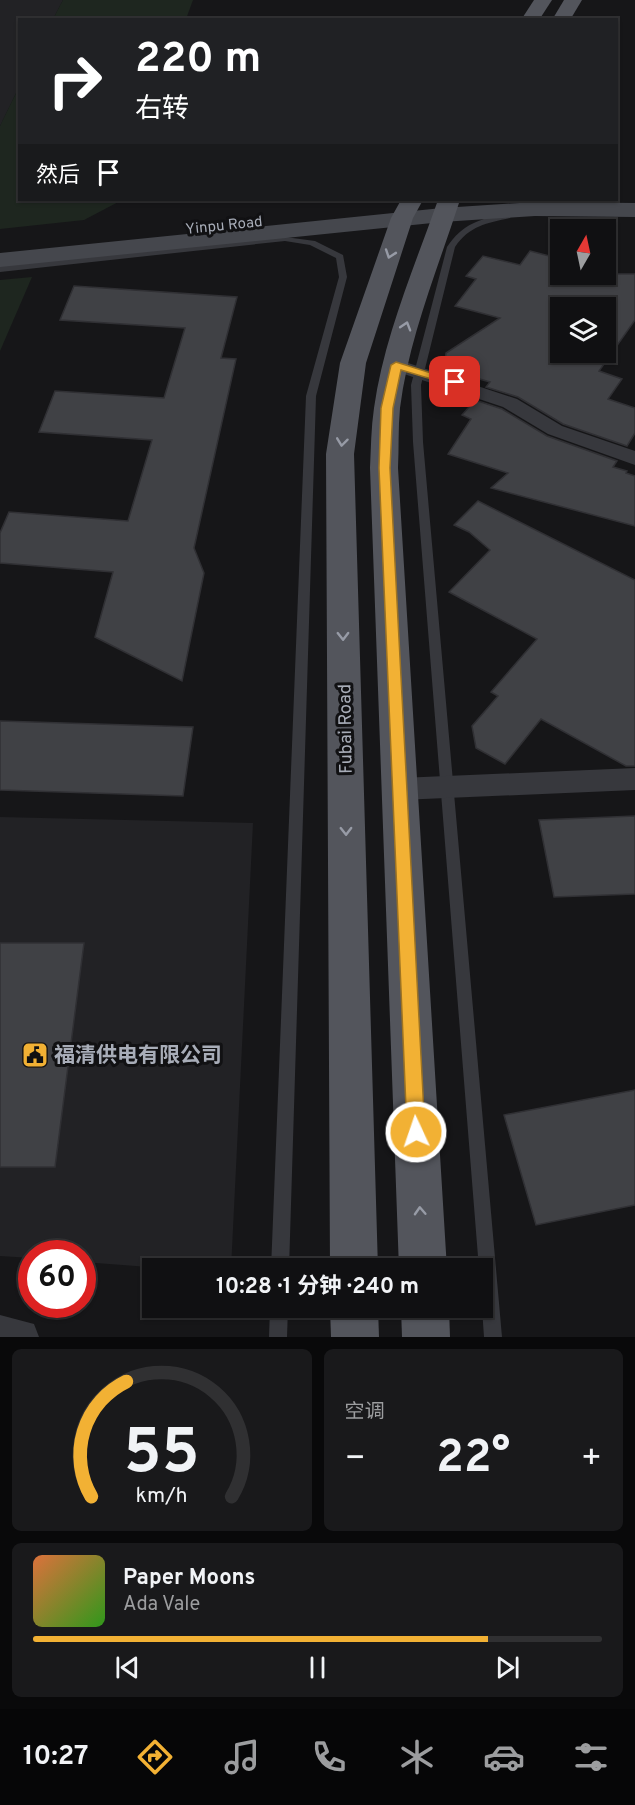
<!DOCTYPE html>
<html lang="zh">
<meta charset="utf-8">
<style>
:root{--surface:#101012;--page:#19191b;--text:#f1f3f6;--muted:#9c9d9f;--line:#303032;--accent:#f2b134}
body{margin:0;font-family:Overpass,"Noto Sans SC",sans-serif;background:var(--page);color:var(--text);height:100vh;display:flex;flex-direction:column;font-size:22px;white-space:nowrap}
*{box-sizing:border-box;margin:0}
p{font-size:20px;color:var(--muted)}
.icon{flex:none;width:33px;height:33px;fill:none;stroke:currentColor;stroke-width:2;stroke-linecap:round;stroke-linejoin:round}
.map{position:relative;height:1337px;overflow:hidden}
.details{display:flex;flex-direction:column;gap:12px;padding:12px;background:#09090a;flex:1}
.details>*{flex:none}
.hud{position:absolute;left:18px;top:18px;width:600px;height:183px;border-radius:0px;box-shadow:0 2px 4px #0004,0 0 0 2px var(--line);background:#202124;color:#fff;overflow:hidden}
.needle{width:39px;rotate:9deg}
.tools{position:absolute;left:550px;top:219px;display:grid;gap:12px}
.tools a{display:grid;place-items:center;width:66px;height:66px;border-radius:0px;background:var(--surface);box-shadow:0 2px 4px #0004,0 0 0 2px var(--line);font-size:30px}
.speed{position:absolute;left:18px;top:1240px;display:flex;gap:12px;font-size:30px;font-weight:700;text-align:center}
.speed>*{display:grid;place-content:center;width:78px;height:78px;border-radius:50%;background:var(--surface);box-shadow:0 2px 4px #0004,0 0 0 2px var(--line);line-height:1}
.speed .limit{border:9px solid #d22;background:#fff;color:#111}
.pin{position:absolute;display:grid;place-items:center;width:51px;height:51px;color:#fff;margin:-26px;border-radius:12px;box-shadow:0 3px 9px #0006}
.me{position:absolute;width:66px;margin:-33px;rotate:357deg;stroke-linejoin:round;filter:drop-shadow(0 0 4px #0008)}
.turn{display:flex;align-items:center;gap:21px;height:126px;padding:0 18px;font-size:27px}
.turn .icon{width:78px;height:78px;stroke-width:2.5}
.turn b{display:block;font-size:42px;line-height:51px}
.then{display:flex;align-items:center;height:57px;padding:0 18px;background:#0003;gap:12px;font-size:22px}
.big{font-size:45px;font-weight:700;line-height:1.1}
.details .tile{flex:1;display:flex;flex-direction:column;justify-content:center;gap:9px;min-width:0;padding:0 21px;border-radius:9px;background:var(--page)}
.details .dial{align-items:center;gap:0}
.dial svg{height:156px;overflow:visible;fill:none;stroke:var(--line);stroke-width:7;stroke-linecap:round;text-anchor:middle}
.dial text{fill:var(--text);stroke:none}
.song{display:flex;align-items:center;gap:18px}
.cover{width:72px;height:72px;border-radius:9px;background:linear-gradient(135deg,hsl(20 70% 55%),hsl(110 70% 35%))}
.played{height:6px;border-radius:3px;background:linear-gradient(90deg,var(--accent) 80%,var(--line) 80%)}
.keys{display:flex;justify-content:space-around;direction:ltr}
.heat{display:flex;justify-content:space-between;align-items:center;font-size:33px;direction:ltr}
.details .tiles{flex:1;display:grid;gap:12px;grid-template-columns:1fr 1fr}
.tile:last-child{grid-column:span 2}
.trip{position:absolute;left:142px;top:1258px;width:351px;height:60px;border-radius:0px;background:var(--surface);box-shadow:0 2px 4px #0004,0 0 0 2px var(--line);font-weight:700;line-height:60px;text-align:center}
.dock{display:flex;height:96px;justify-content:space-around;align-items:center;background:#060607;color:var(--muted)}
.dock .icon{width:42px;height:42px}
.dock .active{color:var(--accent)}
.dock b{font-size:27px;color:var(--text)}
.map>svg:first-child{display:block}
</style>
<div class="map">
<svg width="635" height="1337" viewBox="0 0 635 1337">
<rect width="100%" height="100%" fill="#161618"/>
<!-- built -->
<g fill="#222225">
<polygon points="0,0 63,0 53,19 20,20 19,87 0,126"/>
<polygon points="0,817 253,823 231,1269 175,1269 83,1262 82,1254 32,1254 31,1258 0,1256"/>
</g>
<!-- green -->
<g fill="#1e261f">
<polygon points="63,0 193,0 186,19 53,19"/>
<polygon points="19,87 20,200 122,200 84,220 0,229 0,126"/>
<polygon points="32,277 0,351 0,280"/>
</g>
<!-- building -->
<g fill="#404145" stroke="#303034" stroke-width="1.5" fill-rule="evenodd">
<path d="M530,251L561,259V274H635V320L599,371L622,379L608,399L635,408V433L627,446L563,424L518,397L486,387L490,382L444,369L446,353L500,318L455,306L476,279L466,276L483,256L520,265ZM561,308H606V352H561Z"/>
<polygon points="74,286 237,297 221,358 236,359 194,548 204,573 182,681 95,637 113,572 0,563 0,533 9,512 128,521 152,440 39,432 55,391 164,398 185,328 60,320"/>
<polygon points="475,400 502,409 547,436 617,461 613,467 627,471 626,473 635,476 635,526 491,488 508,473 448,454 471,419 462,415"/>
<polygon points="478,501 635,580 635,766 626,766 541,719 505,764 476,748 472,726 498,696 491,692 537,639 449,592 490,550 469,532 454,525"/>
<polygon points="0,721 193,727 183,796 0,790"/>
<polygon points="635,816 635,894 554,897 539,820"/>
<polygon points="0,943 84,943 55,1167 0,1167"/>
<polygon points="635,1090 635,1205 536,1225 504,1115"/>
</g>
<g fill="none" stroke-linecap="round" stroke-linejoin="round">
<!-- lane -->
<g fill="#37383d" fill-rule="evenodd">
<path d="M507,214L511,216L510,218C487,223 469,226 455,247L421,385L423,442L502,1337H484L482,1308L483,1269H479L413,442L411,385L447,247C462,224 481,218 507,214Z"/>
<polygon points="285,237 315,241 343,255 347,277 316,396 289,1269 271,1269 306,396 339,277 336,258 310,245 285,241 0,272 0,266"/>
<polygon points="270,1308 288,1308 287,1337 269,1337"/>
</g>
<!-- street -->
<g fill="#37383d" fill-rule="evenodd">
<polygon points="396,359 517,399 562,426 635,451 635,465 548,434 503,407 389,369 387,365 389,361"/>
<polygon points="635,768 635,790 400,800 391,797 387,789 391,781 400,778"/>
<polygon points="0,1315 34,1324 39,1337 0,1337"/>
</g>
<!-- secondary -->
<polygon fill="#45474d" fill-rule="evenodd" points="535,202 635,203 635,217 535,216 442,222 0,267 0,253 442,208"/>
<!-- primary -->
<g fill="#53555c" fill-rule="evenodd">
<polygon points="534,0 552,0 539,20 521,20"/>
<polygon points="564,0 582,0 570,20 552,20"/>
<polygon points="401,200 423,200 413,218 366,363 354,454 378,1269 330,1269 326,454 340,363 391,218"/>
<path d="M438,200H460C438,268 409,337 400,408C398,428 399,448 398,468L447,1269H399L370,468C371,448 371,428 374,408C384,337 414,268 438,200Z"/>
<polygon points="330,1308 378,1308 379,1337 331,1337"/>
<polygon points="401,1308 449,1308 450,1337 402,1337"/>
</g>
</g>
<!-- one-way arrows -->
<defs><path id="oneway-chevron" d="M-2-3.5L2.5 0L-2 3.5" fill="none" stroke-width="1.6" stroke-linecap="round" stroke-linejoin="round" transform="scale(1.5)"/></defs>
<g stroke="#979ba6">
<use href="#oneway-chevron" transform="translate(390 254) rotate(109)"/>
<use href="#oneway-chevron" transform="translate(406 326) rotate(-73)"/>
<use href="#oneway-chevron" transform="translate(342 442) rotate(97)"/>
<use href="#oneway-chevron" transform="translate(343 636) rotate(89)"/>
<use href="#oneway-chevron" transform="translate(346 831) rotate(89)"/>
<use href="#oneway-chevron" transform="translate(420 1211) rotate(-93)"/>
</g>
<!-- route -->
<polygon fill="#f2b134" stroke="#9d7322" stroke-width="1.5" points="396,362 460,382 455,386 401,370 393,408 390,468 425,1132 423,1138 416,1141 410,1138 407,1132 379,468 381,408 391,365"/>
<!-- icons -->
<defs>
<g id="civic-square" transform="scale(1.35)"><rect x="-9" y="-9" width="18" height="18" rx="4" fill="#f2b134" stroke="#111113"/><path d="M-.6-6.5H3V-4.5H.6V-3L4-1V1h2V6H-6V1h2V-1L-.6-3ZM-1.2 2.5V6h2.4V2.5Z" fill="#111"/></g>
</defs>
<g fill-rule="evenodd">
<use href="#civic-square" x="35" y="1055"/>
</g>
<g text-anchor="middle" stroke-width="6" stroke-linejoin="round" paint-order="stroke">
<!-- far-street labels -->
<g font-size="15" fill="#a8adb8" stroke="#111113">
<text transform="translate(224 225) rotate(-6)" y="5">Yinpu Road</text>
</g>
<!-- street labels -->
<g font-size="18" fill="#a8adb8" stroke="#111113">
<text transform="translate(345 729) rotate(-91)" y="6">Fubai Road</text>
</g>
<!-- near-poi labels -->
<g font-size="21" font-weight="bold" fill="#a8adb8" stroke="#111113" text-anchor="start">
<text x="54" y="1062">福清供电有限公司</text>
</g>
</g>
</svg>
<div class="tools">
<a><svg class="needle" viewBox="-14 -14 28 28"><path d="M0-13l5 13h-10z" fill="#e53935"/><path d="M0 13l5-13h-10z" fill="#9c9d9f"/></svg></a>
<a><svg class="icon" aria-label="layers" viewBox="0 0 24 24"><path d="M12 4l9 5-9 5-9-5zM3 14l9 5 9-5"/></svg></a>
</div>
<div class="speed"><div class="limit">60</div></div>
<div class="pin" style="left:455px;top:382px;background:#d93025"><svg class="icon" aria-label="arrive" viewBox="0 0 24 24"><path d="M6 21V4h12l-3 4 3 4H6"/></svg></div>
<svg class="me" style="left:416px;top:1132px" viewBox="-20 -20 40 40"><circle r="17" fill="#f2b134" stroke="#fff" stroke-width="3"/><path d="M0-11L8 9 0 5-8 9z" fill="#fff"/></svg>
<div class="trip">10:28 · 1 分钟 · 240 m</div>
<div class="hud">
<div class="turn"><svg class="icon" aria-label="right" viewBox="0 0 24 24"><path d="M7 20v-9h11M14 6l5 5-5 5"/></svg><div><b>220 m</b>右转</div></div>
<div class="then">然后<svg class="icon" aria-label="arrive" viewBox="0 0 24 24"><path d="M6 21V4h12l-3 4 3 4H6"/></svg></div>
</div>
</div>
<section class="details">
<div class="tiles">
<div class="tile dial"><svg viewBox="0 0 100 80">
<path d="M14 69A42 42 0 1 1 86 69"/>
<path d="M14 69A42 42 0 0 1 32 10" stroke="#f2b134"/>
<text x="50" y="56" font-size="32" font-weight="700">55</text>
<text x="50" y="72" font-size="11">km/h</text>
</svg></div>
<div class="tile"><p>空调</p>
<div class="heat"><a>−</a><b class="big">22°</b><a>+</a></div>
</div>
<div class="tile">
<div class="song"><i class="cover"></i><div><b>Paper Moons</b><p>Ada Vale</p></div></div>
<div class="played"></div>
<div class="keys"><svg class="icon" aria-label="previous" viewBox="0 0 24 24"><path d="M18 5L8 12l10 7zM5 5v14"/></svg><svg class="icon" aria-label="pause" viewBox="0 0 24 24"><path d="M8 5v14M16 5v14"/></svg><svg class="icon" aria-label="next" viewBox="0 0 24 24"><path d="M6 5l10 7-10 7zM19 5v14"/></svg></div>
</div>
</div>
</section>
<nav class="dock">
<b>10:27</b>
<svg class="icon active" aria-label="directions" viewBox="0 0 24 24"><path d="M12 3l9 9-9 9-9-9zM9 14v-3h6M13 9l2 2-2 2"/></svg>
<svg class="icon" aria-label="music" viewBox="0 0 24 24"><path d="M9 18V5l10-2v13"/><circle cx="6" cy="18" r="3"/><circle cx="16" cy="16" r="3"/></svg>
<svg class="icon" aria-label="phone" viewBox="0 0 24 24"><path d="M5 4h4l2 5-3 2q2 4 5 5l2-3 5 2v4C11 20 4 13 5 4z"/></svg>
<svg class="icon" aria-label="climate" viewBox="0 0 24 24"><path d="M12 3v18M4 7l16 10M4 17L20 7"/></svg>
<svg class="icon" aria-label="car" viewBox="0 0 24 24"><path d="M5 17H2v-5l4-1 3-4h7l3 4 3 1v5h-3M9 17h6M6 11h13"/><circle cx="7" cy="17" r="2"/><circle cx="17" cy="17" r="2"/></svg>
<svg class="icon" aria-label="filters" viewBox="0 0 24 24"><path d="M4 7h16M4 17h16"/><circle cx="9" cy="7" r="2"/><circle cx="15" cy="17" r="2"/></svg>
</nav>
